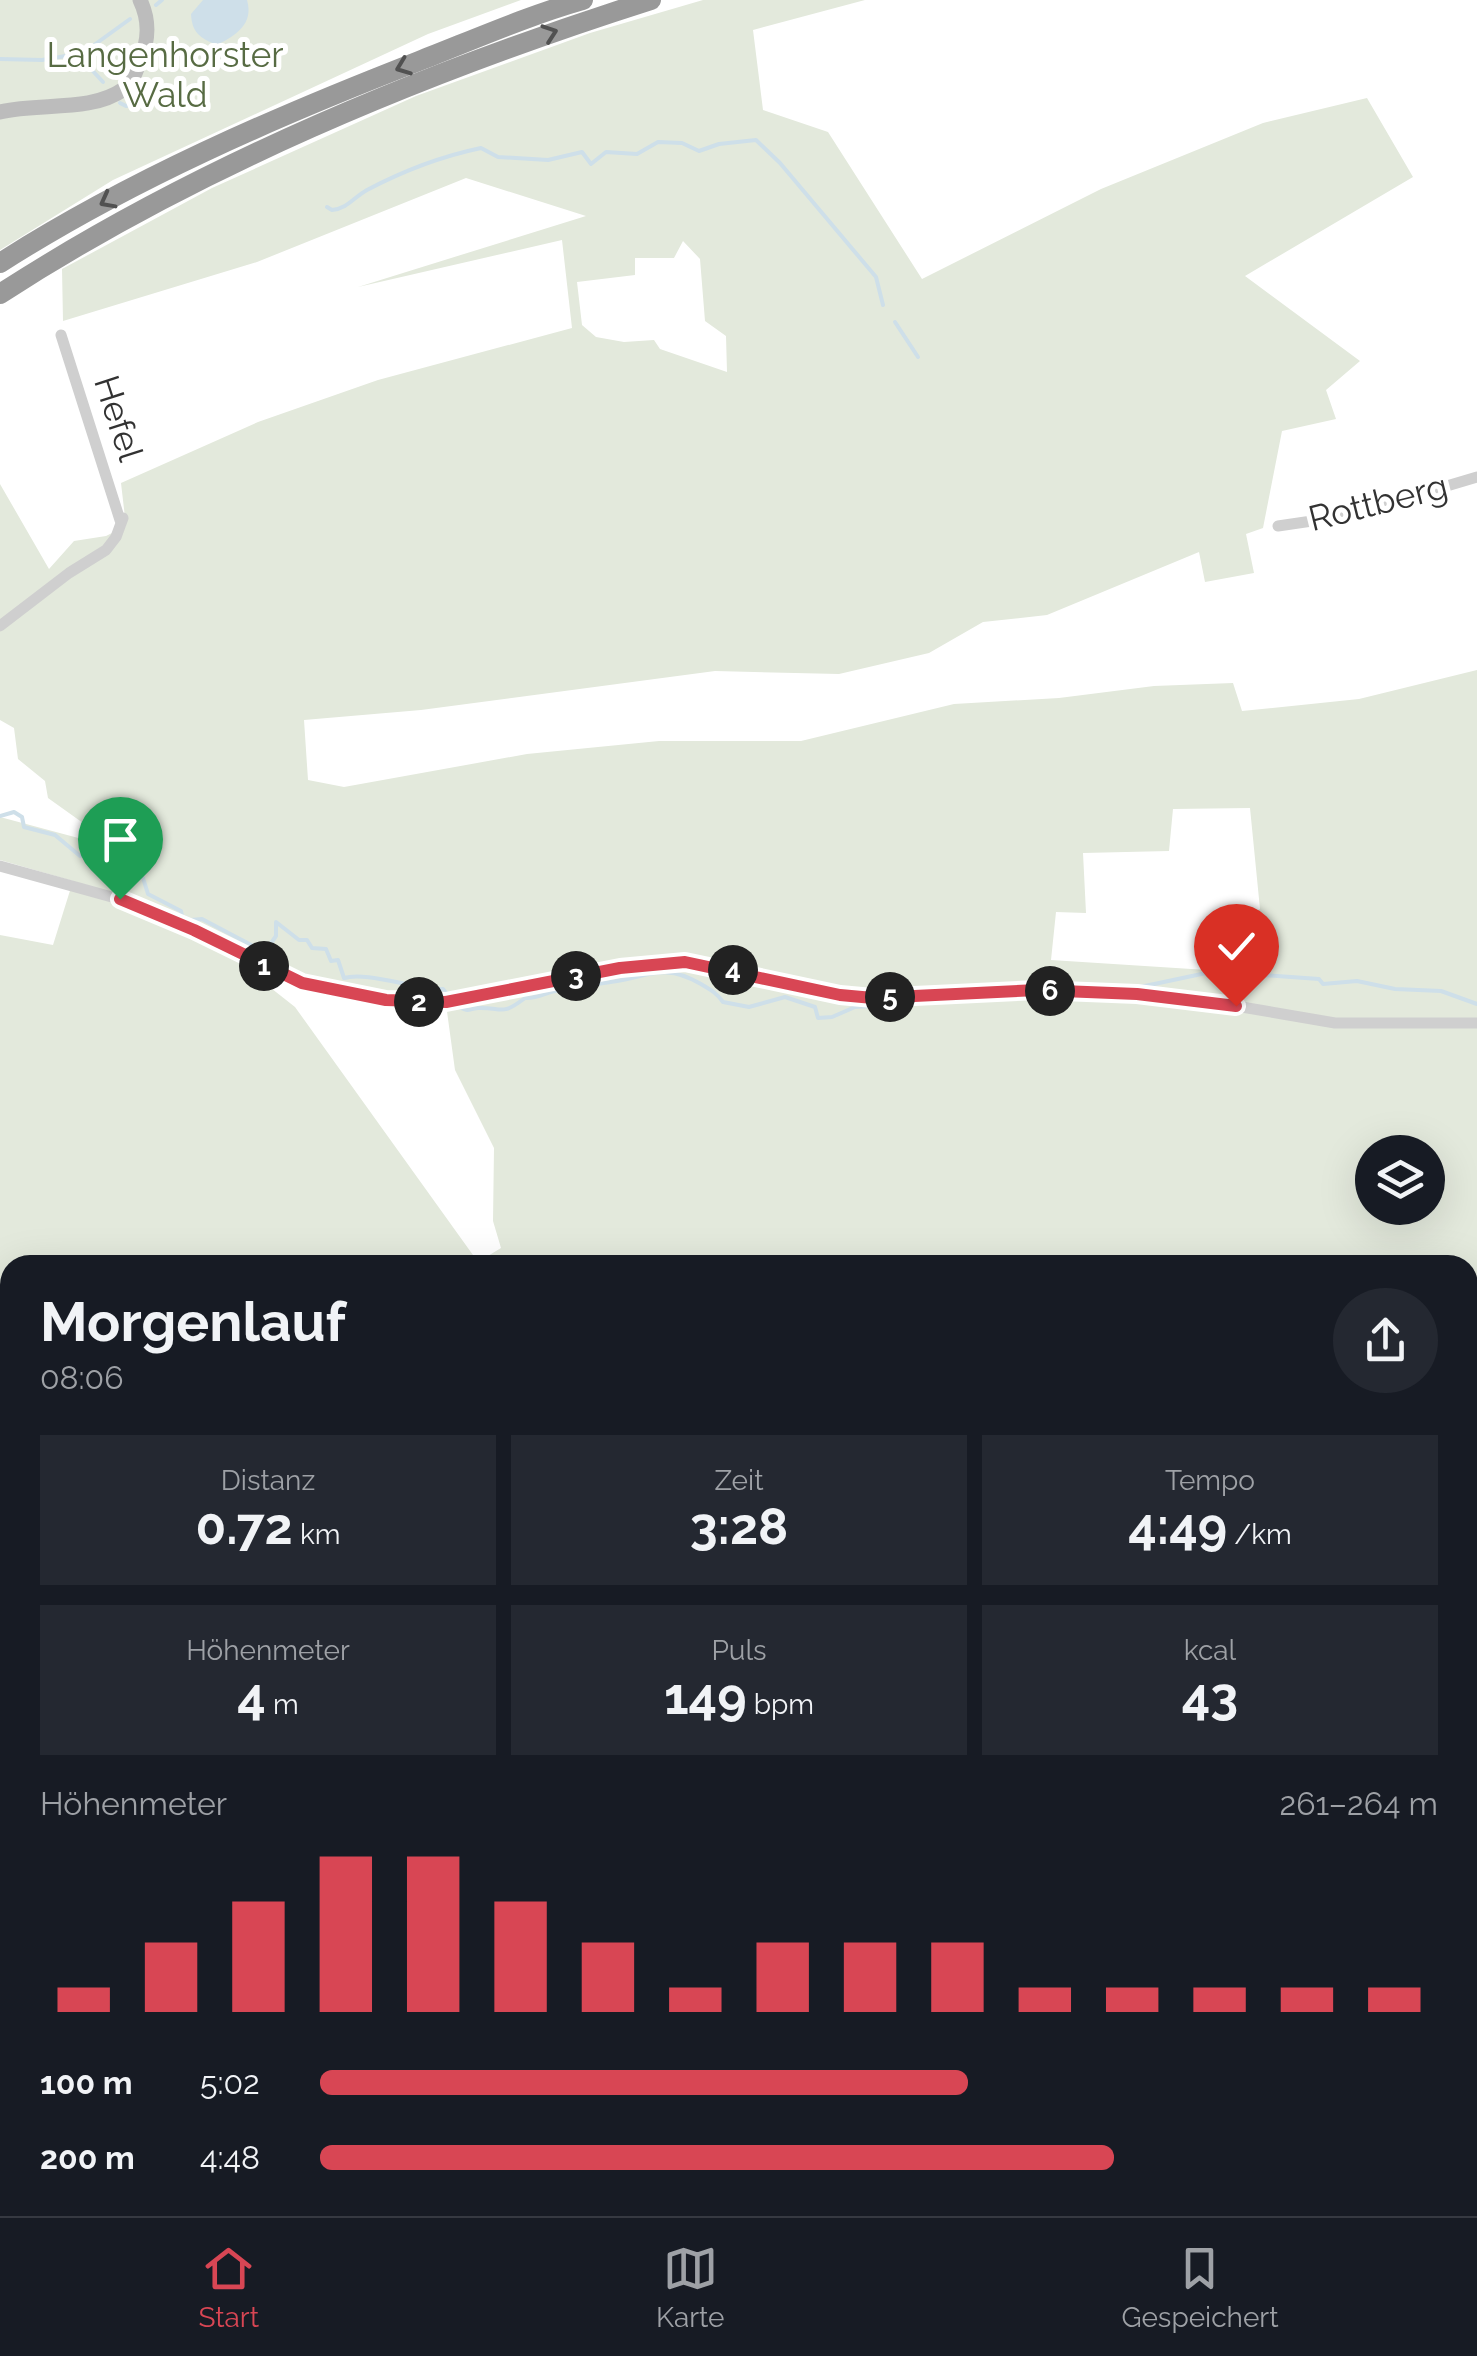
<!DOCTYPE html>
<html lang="de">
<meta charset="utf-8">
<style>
:root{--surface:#171b24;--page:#242831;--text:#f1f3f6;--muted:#9ea1a6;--line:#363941;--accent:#d84654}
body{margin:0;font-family:Raleway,sans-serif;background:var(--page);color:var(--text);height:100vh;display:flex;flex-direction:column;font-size:38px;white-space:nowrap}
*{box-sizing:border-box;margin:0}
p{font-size:32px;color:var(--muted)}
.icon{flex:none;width:55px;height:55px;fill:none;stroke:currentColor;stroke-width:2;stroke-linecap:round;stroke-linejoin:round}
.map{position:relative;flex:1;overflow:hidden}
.drawer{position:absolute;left:0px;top:1255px;width:1478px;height:962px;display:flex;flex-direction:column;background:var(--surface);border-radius:30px 30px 0 0;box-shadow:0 10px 40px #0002}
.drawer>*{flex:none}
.tools{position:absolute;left:1355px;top:1135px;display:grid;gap:20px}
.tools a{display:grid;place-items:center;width:90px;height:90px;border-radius:50%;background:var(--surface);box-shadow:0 10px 40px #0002;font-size:50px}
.pin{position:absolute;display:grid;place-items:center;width:85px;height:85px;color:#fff;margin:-102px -42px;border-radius:50% 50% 50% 0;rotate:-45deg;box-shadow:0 0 10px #0007}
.pin .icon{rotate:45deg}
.km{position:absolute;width:50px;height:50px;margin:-25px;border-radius:50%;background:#222;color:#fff;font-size:28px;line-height:50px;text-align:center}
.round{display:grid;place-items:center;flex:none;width:105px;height:105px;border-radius:52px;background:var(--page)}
.headline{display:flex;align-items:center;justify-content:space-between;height:170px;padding:0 40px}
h1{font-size:55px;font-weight:700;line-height:75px}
.stats{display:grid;grid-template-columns:repeat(3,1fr);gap:15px;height:170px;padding:10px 40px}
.stats div{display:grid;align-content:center;border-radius:0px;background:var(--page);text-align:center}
.stats b{font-size:50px;font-weight:700}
.stats small{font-size:28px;font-weight:400}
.stats p{font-size:28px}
.chart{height:280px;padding:20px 40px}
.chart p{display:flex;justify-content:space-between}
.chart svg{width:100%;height:180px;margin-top:10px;stroke:var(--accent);stroke-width:6}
ul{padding:0 40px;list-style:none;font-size:32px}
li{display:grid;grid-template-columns:160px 120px 1fr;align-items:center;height:75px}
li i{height:25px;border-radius:12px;background:var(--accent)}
.menu{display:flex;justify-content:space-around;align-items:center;height:140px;border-top:2px solid var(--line);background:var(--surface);font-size:28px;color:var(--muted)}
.menu a{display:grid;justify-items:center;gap:5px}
.menu .selected{color:var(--accent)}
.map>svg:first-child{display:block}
.green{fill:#e3e9dc;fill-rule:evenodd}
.water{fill:#cedfe9}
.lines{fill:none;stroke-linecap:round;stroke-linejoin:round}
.stream{stroke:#cedfe9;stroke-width:4}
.street{stroke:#cfcfcf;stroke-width:11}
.secondary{stroke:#bcbcbc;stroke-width:15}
.highway{stroke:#999;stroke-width:20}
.oneway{stroke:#515151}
.route-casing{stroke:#fff;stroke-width:20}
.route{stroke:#d84654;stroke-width:12}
.labels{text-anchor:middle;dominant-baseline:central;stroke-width:10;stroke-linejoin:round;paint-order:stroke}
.park-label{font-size:35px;fill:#576b43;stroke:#fff}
.street-label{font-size:35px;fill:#323232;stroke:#fff}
</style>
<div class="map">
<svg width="1477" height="2216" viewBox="0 0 1477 2216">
<rect width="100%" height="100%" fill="#fff"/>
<!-- green -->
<g class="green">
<polygon points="0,0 521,0 428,34 113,180 0,250"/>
<path d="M703 0H865L753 30 763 110 828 132 922 279 1101 189 1263 123 1367 98 1413 177 1245 276 1360 361 1326 390 1336 419 1282 431 1263 528 1246 534 1254 573 1205 582 1199 552 1047 615 983 622 929 653 839 674 715 671 421 710 304 720 308 780 344 787 527 754 659 741H801L954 704 1059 698 1154 686 1233 683 1242 711 1359 699 1477 670V1359L1468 1356V1265H10V2208H822L824 2216H0V935L53 945 73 881 0 860V817L97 843 90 828 48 798 45 781 18 759 14 728 0 720V484L49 569 74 541 106 536 126 526 121 483 258 422 378 380 572 328 562 240 358 287 586 216 466 178 257 262 63 321 62 269 212 188 416 96 590 33ZM683 241 700 259 705 321 726 336 727 372 660 349 654 340 624 342 596 337 582 325 577 282 635 275V258H674ZM1250 808 1260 909 1216 935 1207 970 1051 960 1056 912 1086 913 1083 853 1169 851 1173 809ZM281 969 422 999 445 997 455 1070 494 1148 493 1221 501 1248 478 1262 295 1007 262 981ZM1372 1152H1428V1208H1372Z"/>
</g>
<!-- water -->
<path class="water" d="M203 0H247C254 24 236 35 217 45 200 38 192 33 191 14Z"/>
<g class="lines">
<!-- stream -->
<g class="stream">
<polyline points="156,5 162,0"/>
<polyline points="79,56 103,82"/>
<polyline points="0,59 42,60 83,53 130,19"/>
<polyline points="120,103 126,106 187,91 202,83"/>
<path d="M327 207 332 210C348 208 353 198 367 190 401 172 443 156 481 148L498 157 548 160 582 152 591 164 606 152 637 154 658 142 682 143 699 151 719 144 756 140 780 163 876 277 883 305"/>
<polyline points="895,322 918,357"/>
<path d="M0 816 14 812 22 817 24 827 55 835 80 856 96 851 97 857 116 858 127 870 143 878 148 894 181 911 182 916 191 920 202 919 257 948 267 949 276 936V922L299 940H307L312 948 326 949 331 961 338 960 344 978C366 971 414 989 443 989 448 995 454 1004 461 1008 470 1012 468 1009 478 1008 503 1007 500 1017 525 998 537 999 545 993 555 991 576 987 597 984 617 981 652 975 666 964 699 983 709 989 716 992 723 1002L749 1007 785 997 815 1007 818 1018 832 1017 855 1007 937 1002 1021 997 1132 1001"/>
<polyline points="1221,972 1319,979 1323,984 1357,981 1395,989 1441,991 1477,1004"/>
<polyline points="1140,987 1211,972"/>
<polyline points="0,1714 10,1730"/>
<polyline points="269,2208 271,2216"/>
<polyline points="98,2216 100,2208"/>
</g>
<!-- street -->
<g class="street">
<polyline points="61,335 120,520"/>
<polyline points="1278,526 1346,516 1477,477"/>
<polyline points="0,626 69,573 106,550 116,537 123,518"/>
<polyline points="0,866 119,899 194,930 302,983 386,1000 446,1002 620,967 685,962 840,995 873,997 1037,990 1137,995 1236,1006 1335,1023 1477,1023"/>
<polyline points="1468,1372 1477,1376"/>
<polyline points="0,1584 10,1591"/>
<polyline points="1468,1776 1477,1764"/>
<polyline points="1468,2008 1477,2028"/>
<polyline points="142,2208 143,2216"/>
<polyline points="1051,2208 1058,2216"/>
</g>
<!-- secondary -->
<g class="secondary">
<path d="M0 112C40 102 90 113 124 89 133 83 136 70 140 61 149 40 150 21 140 0"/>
<polyline points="1444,2208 1477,2212"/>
<polyline points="1264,2216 1302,2208"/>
</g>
<!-- highway -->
<g class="highway">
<path d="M0 263C130 180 275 117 419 61 473 40 527 16 583 0"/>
<path d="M0 294C199 165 425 72 651 0"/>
</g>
</g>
<!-- one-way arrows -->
<defs><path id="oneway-chevron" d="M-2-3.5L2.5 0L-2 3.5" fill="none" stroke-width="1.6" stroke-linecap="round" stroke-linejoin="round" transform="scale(2.5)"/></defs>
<g class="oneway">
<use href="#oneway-chevron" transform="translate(550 33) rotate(-19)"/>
<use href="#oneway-chevron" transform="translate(403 67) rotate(159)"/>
<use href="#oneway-chevron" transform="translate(107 201) rotate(152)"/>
</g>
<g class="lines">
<defs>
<polyline id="route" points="120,899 194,930 302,983 386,1000 446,1002 620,968 685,962 840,995 873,998 1037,990 1137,994 1236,1006"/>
</defs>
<!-- route casing -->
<use href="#route" class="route-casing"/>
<!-- route -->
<use href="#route" class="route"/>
</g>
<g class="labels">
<!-- park labels -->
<g class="park-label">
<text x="165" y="54">Langenhorster<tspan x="165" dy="40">Wald</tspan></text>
</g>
<!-- street labels -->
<g class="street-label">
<text transform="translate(119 418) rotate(72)">Hefel</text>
<text transform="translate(1378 502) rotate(-14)">Rottberg</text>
</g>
</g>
</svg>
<div class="tools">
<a><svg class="icon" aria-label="layers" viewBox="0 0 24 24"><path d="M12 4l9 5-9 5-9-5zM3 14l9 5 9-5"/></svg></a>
</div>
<div class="pin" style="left:120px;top:899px;background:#1e9e55"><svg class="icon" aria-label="arrive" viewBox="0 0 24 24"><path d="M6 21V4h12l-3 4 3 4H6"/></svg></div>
<div class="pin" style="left:1236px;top:1006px;background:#d93025"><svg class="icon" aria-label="check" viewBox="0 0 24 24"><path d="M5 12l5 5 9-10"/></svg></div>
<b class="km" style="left:264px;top:966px">1</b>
<b class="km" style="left:419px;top:1002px">2</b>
<b class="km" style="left:576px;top:976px">3</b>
<b class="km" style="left:733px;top:970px">4</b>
<b class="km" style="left:890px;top:997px">5</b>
<b class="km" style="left:1050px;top:991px">6</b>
<section class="drawer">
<div class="headline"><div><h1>Morgenlauf</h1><p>08:06</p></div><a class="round"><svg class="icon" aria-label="share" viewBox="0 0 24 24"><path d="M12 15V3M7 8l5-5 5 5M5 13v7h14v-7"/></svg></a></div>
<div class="stats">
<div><p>Distanz</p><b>0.72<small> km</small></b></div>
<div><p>Zeit</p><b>3:28</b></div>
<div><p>Tempo</p><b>4:49<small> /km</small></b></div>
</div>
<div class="stats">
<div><p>Höhenmeter</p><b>4<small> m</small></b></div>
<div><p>Puls</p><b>149<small> bpm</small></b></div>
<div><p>kcal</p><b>43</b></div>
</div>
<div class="chart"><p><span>Höhenmeter</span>261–264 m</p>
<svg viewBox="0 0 160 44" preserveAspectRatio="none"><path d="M5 44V38M15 44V27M25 44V17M35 44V6M45 44V6M55 44V17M65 44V27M75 44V38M85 44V27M95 44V27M105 44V27M115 44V38M125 44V38M135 44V38M145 44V38M155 44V38"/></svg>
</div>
<ul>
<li><b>100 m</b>5:02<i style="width:58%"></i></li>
<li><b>200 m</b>4:48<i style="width:71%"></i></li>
</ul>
</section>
</div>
<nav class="menu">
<a class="selected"><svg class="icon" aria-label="home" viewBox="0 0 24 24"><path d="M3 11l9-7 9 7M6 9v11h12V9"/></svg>Start</a>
<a><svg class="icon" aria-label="map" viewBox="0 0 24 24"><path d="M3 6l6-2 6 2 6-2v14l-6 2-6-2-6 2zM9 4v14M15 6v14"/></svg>Karte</a>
<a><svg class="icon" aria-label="saved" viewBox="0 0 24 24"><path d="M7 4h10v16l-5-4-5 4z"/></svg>Gespeichert</a>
</nav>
